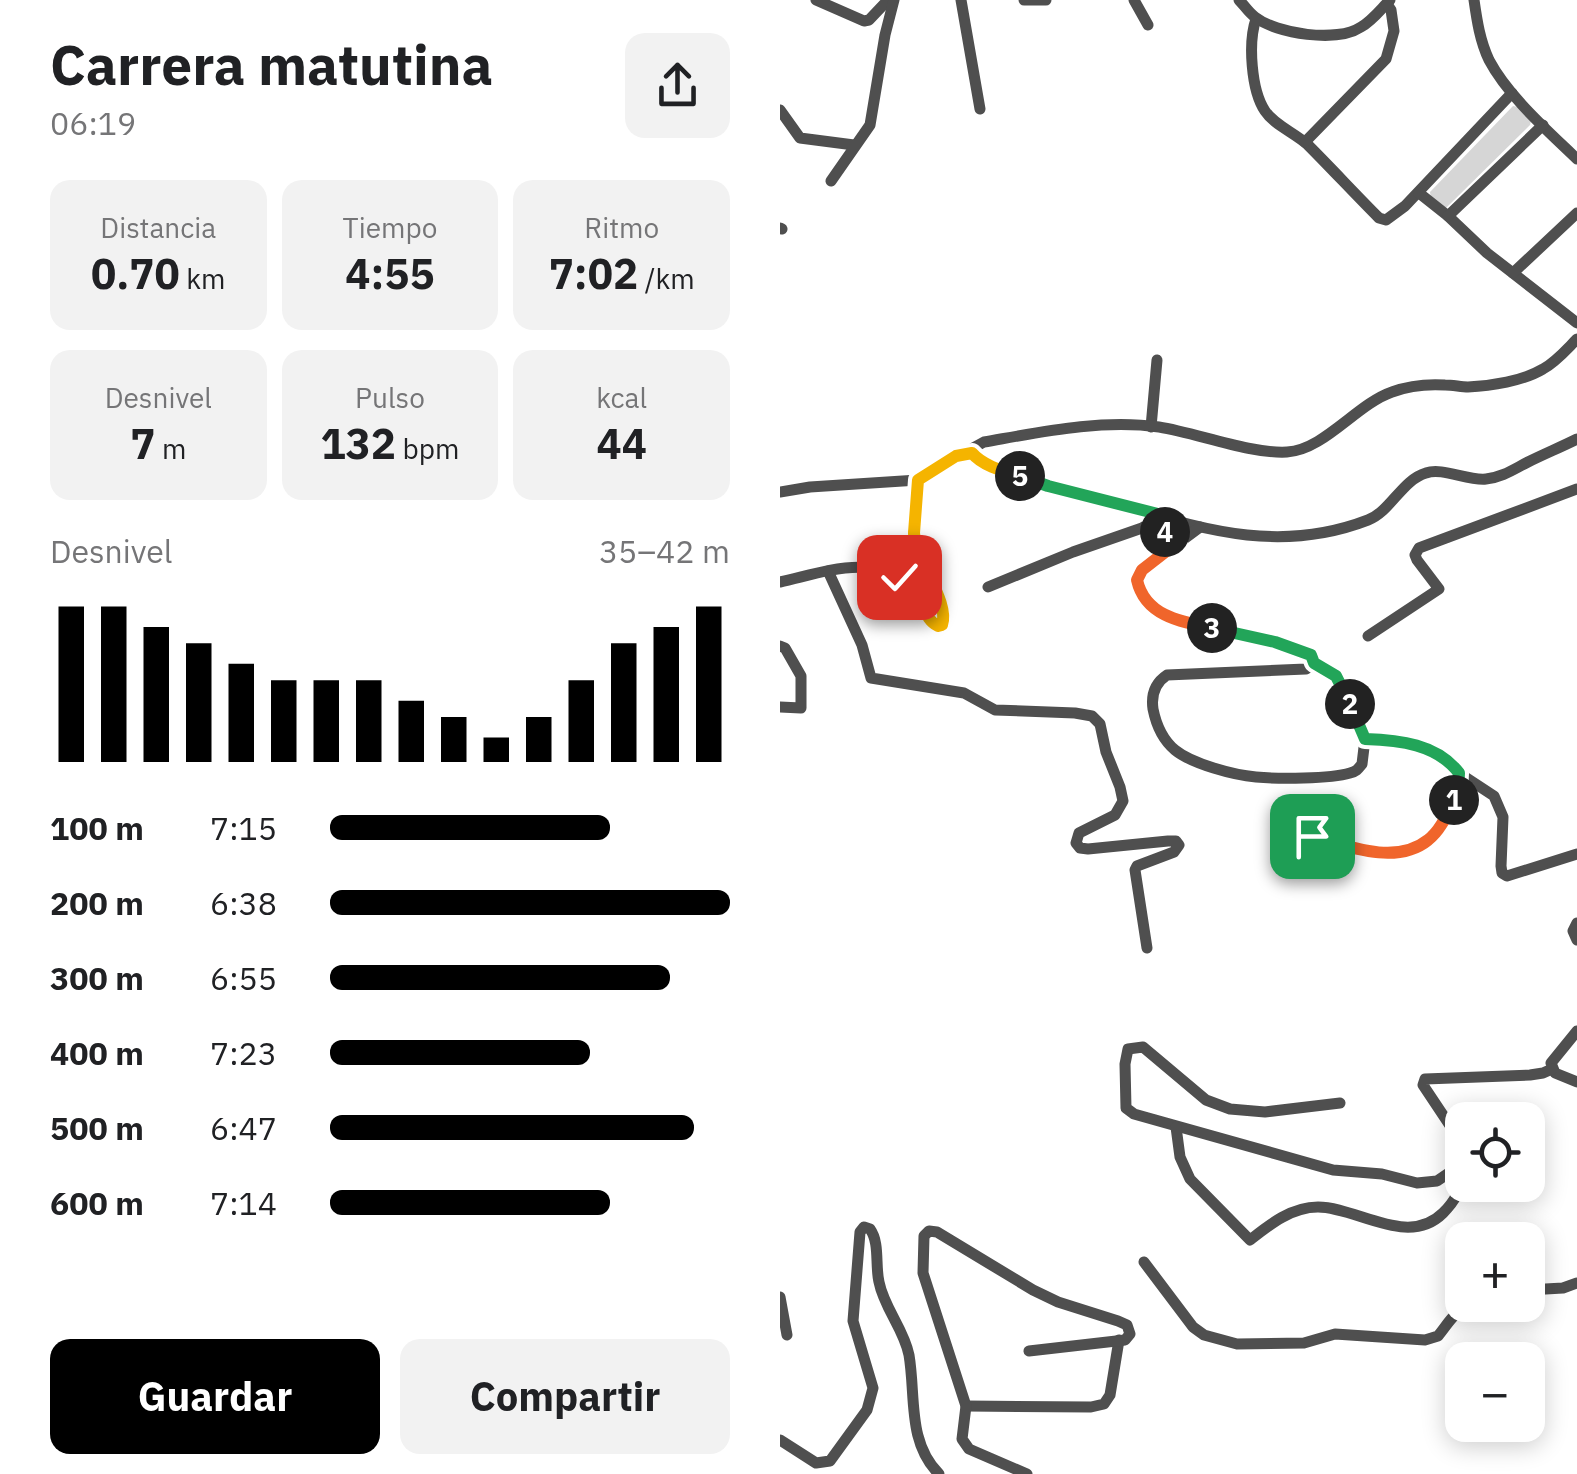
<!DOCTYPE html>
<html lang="es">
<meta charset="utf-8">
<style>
:root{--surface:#fff;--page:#f2f2f2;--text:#202124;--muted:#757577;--accent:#000}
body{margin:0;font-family:"IBM Plex Sans",sans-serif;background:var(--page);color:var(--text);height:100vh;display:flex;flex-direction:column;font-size:38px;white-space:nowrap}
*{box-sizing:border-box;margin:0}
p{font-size:32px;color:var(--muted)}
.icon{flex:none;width:55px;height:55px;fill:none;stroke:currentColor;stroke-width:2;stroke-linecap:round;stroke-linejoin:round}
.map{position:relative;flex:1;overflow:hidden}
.side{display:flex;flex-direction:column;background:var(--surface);width:780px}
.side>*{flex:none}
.controls{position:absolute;left:665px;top:1102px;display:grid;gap:20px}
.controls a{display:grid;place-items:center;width:100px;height:100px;border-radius:20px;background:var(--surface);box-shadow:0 5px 25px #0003;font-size:50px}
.pin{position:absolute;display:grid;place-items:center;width:85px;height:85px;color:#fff;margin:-42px;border-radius:20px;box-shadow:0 5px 15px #0006}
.km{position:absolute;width:50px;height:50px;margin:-25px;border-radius:50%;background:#222;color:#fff;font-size:28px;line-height:50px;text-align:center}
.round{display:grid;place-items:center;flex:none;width:105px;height:105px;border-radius:20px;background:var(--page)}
.headline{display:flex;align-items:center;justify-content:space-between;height:170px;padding:0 50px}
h1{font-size:55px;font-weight:800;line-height:75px}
.figures{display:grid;grid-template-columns:repeat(3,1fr);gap:15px;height:170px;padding:10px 50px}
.figures div{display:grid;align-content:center;border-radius:20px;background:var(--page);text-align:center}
.figures b{font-size:42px;font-weight:800}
.figures small{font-size:28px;font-weight:400}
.figures p{font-size:28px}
.chart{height:280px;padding:20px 50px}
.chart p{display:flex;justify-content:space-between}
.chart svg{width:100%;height:180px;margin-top:10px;stroke:var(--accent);stroke-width:6}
.primary-button{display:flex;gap:20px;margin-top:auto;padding:20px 50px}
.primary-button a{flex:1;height:115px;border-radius:20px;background:var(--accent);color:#fff;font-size:40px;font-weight:800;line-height:115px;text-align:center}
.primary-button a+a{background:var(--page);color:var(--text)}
ul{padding:0 50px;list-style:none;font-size:32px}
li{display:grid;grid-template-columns:160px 120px 1fr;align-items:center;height:75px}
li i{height:25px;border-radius:12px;background:var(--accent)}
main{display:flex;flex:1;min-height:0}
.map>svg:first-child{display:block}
.green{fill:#d6d6d6}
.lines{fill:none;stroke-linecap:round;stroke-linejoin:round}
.minor{stroke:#4f4f4f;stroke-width:11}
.split-1-casing{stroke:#fff;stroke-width:20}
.split-2-casing{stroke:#fff;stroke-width:20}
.split-3-casing{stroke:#fff;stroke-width:20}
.split-4-casing{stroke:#fff;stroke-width:20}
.split-5-casing{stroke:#fff;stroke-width:20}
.split-6-casing{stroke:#fff;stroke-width:20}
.split-7-casing{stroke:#fff;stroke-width:20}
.split-1{stroke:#f0652b;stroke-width:12}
.split-2{stroke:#22a559;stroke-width:12}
.split-3{stroke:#22a559;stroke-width:12}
.split-4{stroke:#f0652b;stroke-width:12}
.split-5{stroke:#22a559;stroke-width:12}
.split-6{stroke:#f5b400;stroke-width:12}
.split-7{stroke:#f5b400;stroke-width:12}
</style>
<main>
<section class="side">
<div class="headline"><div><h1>Carrera matutina</h1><p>06:19</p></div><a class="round"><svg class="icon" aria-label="share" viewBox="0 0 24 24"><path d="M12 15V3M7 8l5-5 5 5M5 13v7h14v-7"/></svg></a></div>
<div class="figures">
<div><p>Distancia</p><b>0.70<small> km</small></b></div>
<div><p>Tiempo</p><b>4:55</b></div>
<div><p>Ritmo</p><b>7:02<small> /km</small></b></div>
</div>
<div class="figures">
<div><p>Desnivel</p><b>7<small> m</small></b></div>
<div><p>Pulso</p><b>132<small> bpm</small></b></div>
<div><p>kcal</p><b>44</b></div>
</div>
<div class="chart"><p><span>Desnivel</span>35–42 m</p>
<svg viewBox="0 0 160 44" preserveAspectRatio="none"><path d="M5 44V6M15 44V6M25 44V11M35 44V15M45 44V20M55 44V24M65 44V24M75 44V24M85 44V29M95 44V33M105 44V38M115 44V33M125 44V24M135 44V15M145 44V11M155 44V6"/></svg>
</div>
<ul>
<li><b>100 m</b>7:15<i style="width:70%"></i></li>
<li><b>200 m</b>6:38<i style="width:100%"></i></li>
<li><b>300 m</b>6:55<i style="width:85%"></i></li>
<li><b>400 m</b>7:23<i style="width:65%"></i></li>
<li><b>500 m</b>6:47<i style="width:91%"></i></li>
<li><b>600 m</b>7:14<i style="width:70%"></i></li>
</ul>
<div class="primary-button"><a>Guardar</a><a>Compartir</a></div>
</section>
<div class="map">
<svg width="797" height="1474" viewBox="0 0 797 1474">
<rect width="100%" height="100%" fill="#fff"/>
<!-- green -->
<polygon class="green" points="733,106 738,107 751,121 750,125 666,208 651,199 650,192"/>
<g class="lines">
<!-- minor -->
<g class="minor">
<polyline points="36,0 84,21 89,20 108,0"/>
<polyline points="181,0 200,109"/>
<polyline points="244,0 266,0"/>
<polyline points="354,0 368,25"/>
<path d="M459 0C464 5 469 13 475 17 497 34 557 43 581 27 592 21 601 9 610 0"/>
<path d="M694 0C697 21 700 41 709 60 728 96 768 131 797 159"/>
<path d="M476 19C468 42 471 90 485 111 494 125 515 133 528 145 552 169 575 194 599 218L606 220 625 206 732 93"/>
<polyline points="0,110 20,138 74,145"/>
<polyline points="525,142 606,59 614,31 611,10 607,4"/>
<polyline points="51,181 90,125 105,35 114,0"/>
<polyline points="639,193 668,216 707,253 797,323"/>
<polyline points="668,216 763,125"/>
<polyline points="0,228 2,229"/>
<polyline points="733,273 797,213"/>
<polyline points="371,427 377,360"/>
<path d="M192 453C209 474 277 488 305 495 402 521 487 559 588 520 611 511 622 480 646 473 662 467 688 481 706 479 723 477 734 469 748 462 764 454 781 447 797 439"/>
<path d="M0 492 30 487 138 480 176 456 192 453 193 448 204 442C261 432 321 419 379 427 417 433 470 454 507 452 544 450 577 404 612 392 628 386 649 384 665 385 673 385 681 387 688 387 711 386 743 381 763 369 776 362 786 350 797 339"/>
<polyline points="372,522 398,542"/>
<path d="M420 527 362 570 357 580 363 597 384 616 407 623 495 642 531 655 534 663 526 669 387 675C375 683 371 695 373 709 376 724 383 740 395 750 412 764 454 775 476 777 498 779 550 779 570 773 577 771 578 769 582 764L585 739 564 690 556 676 534 663"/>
<polyline points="48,571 82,645 91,678 184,693 215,710 295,713 312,716 320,724 326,752 340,787 343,801 335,815 299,833 296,843 300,848 308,849 388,841 396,841 399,845 394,852 357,866 355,870 367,948"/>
<path d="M0 582C42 573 96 551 131 588 142 599 144 619 158 626L162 625C171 601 141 570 135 544 130 524 136 501 138 480"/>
<polyline points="208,587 293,552 362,528 372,522 379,514"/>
<polyline points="588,636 659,589 637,560 635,555 639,548 797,489"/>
<polyline points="0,646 5,648 21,676 21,708 0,707"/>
<polyline points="585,739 606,740 645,747 672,763 679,773 714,796 723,817 721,866 722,873 727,876 797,854"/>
<path d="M532 836C578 849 637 872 666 817 674 802 678 790 679 773"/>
<polyline points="797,923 793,931 797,940"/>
<polyline points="797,1031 771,1063 775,1073 797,1082"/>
<polyline points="560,1103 485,1112 450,1109 426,1100 363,1047 348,1049 345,1064 346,1108 354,1114 553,1170 602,1174 637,1183 657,1181 682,1164"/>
<path d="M396 1127 400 1157 410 1179 470 1240C489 1225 511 1207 538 1207 577 1207 628 1248 663 1213 675 1201 681 1190 682 1173"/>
<polyline points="682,1170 677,1136 643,1085 645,1079 750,1075 763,1073 772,1069"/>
<path d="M364 1262 413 1327 424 1335 457 1344 524 1343 555 1334 645 1340 658 1336C671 1320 672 1313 693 1305"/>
<polyline points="748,1290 783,1288 797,1283"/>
<polyline points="0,1297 7,1335"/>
<polyline points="186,1406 311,1407 324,1404 330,1395 339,1340"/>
<path d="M0 1440 36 1463 50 1461 87 1410 93 1388 73 1321 80 1232 84 1227 90 1229C100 1243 95 1265 99 1282 104 1308 124 1329 129 1355 136 1396 127 1442 159 1474"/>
<polyline points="247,1474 189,1449 182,1439 186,1406 143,1273 144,1236 149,1231 157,1232 253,1290 278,1302 338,1321 347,1325 350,1334 345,1340 249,1351"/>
</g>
</g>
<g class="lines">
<defs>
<path id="split-1" d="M532 836C567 846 616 866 648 840 661 830 667 814 674 800"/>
<path id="split-2" d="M570 704 585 739C619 740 657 744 679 773L678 794 674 800"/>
<polyline id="split-3" points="432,628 495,642 531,655 534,663 556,676 570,704"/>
<path id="split-4" d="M385 532 398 542 362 570 357 580C365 616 401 622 432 628"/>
<polyline id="split-5" points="240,476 268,486 378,514 372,522 385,532"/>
<path id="split-6" d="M134 533 138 480 176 456 192 453C203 466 223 471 240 476"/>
<path id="split-7" d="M119 577C126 584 132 589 138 597 145 608 146 620 158 626L162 625C170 602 137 563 134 533"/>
</defs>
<!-- split-1 casing -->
<use href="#split-1" class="split-1-casing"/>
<!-- split-2 casing -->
<use href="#split-2" class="split-2-casing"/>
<!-- split-3 casing -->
<use href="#split-3" class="split-3-casing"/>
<!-- split-4 casing -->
<use href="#split-4" class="split-4-casing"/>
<!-- split-5 casing -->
<use href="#split-5" class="split-5-casing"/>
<!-- split-6 casing -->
<use href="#split-6" class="split-6-casing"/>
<!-- split-7 casing -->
<use href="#split-7" class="split-7-casing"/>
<!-- split-1 -->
<use href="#split-1" class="split-1"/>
<!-- split-2 -->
<use href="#split-2" class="split-2"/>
<!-- split-3 -->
<use href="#split-3" class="split-3"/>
<!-- split-4 -->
<use href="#split-4" class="split-4"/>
<!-- split-5 -->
<use href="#split-5" class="split-5"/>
<!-- split-6 -->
<use href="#split-6" class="split-6"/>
<!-- split-7 -->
<use href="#split-7" class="split-7"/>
</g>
</svg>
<div class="controls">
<a><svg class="icon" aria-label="locate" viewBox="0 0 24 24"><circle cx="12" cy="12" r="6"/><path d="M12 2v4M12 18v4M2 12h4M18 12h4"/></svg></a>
<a>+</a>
<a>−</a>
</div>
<div class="pin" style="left:532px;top:836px;background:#1e9e55"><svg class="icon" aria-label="arrive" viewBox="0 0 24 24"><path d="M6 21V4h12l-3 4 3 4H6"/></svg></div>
<div class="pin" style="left:119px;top:577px;background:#d93025"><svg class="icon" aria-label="check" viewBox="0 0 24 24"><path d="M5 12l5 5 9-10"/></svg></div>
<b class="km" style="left:674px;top:800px">1</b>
<b class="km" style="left:570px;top:704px">2</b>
<b class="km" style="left:432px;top:628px">3</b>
<b class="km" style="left:385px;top:532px">4</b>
<b class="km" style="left:240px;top:476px">5</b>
</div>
</main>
